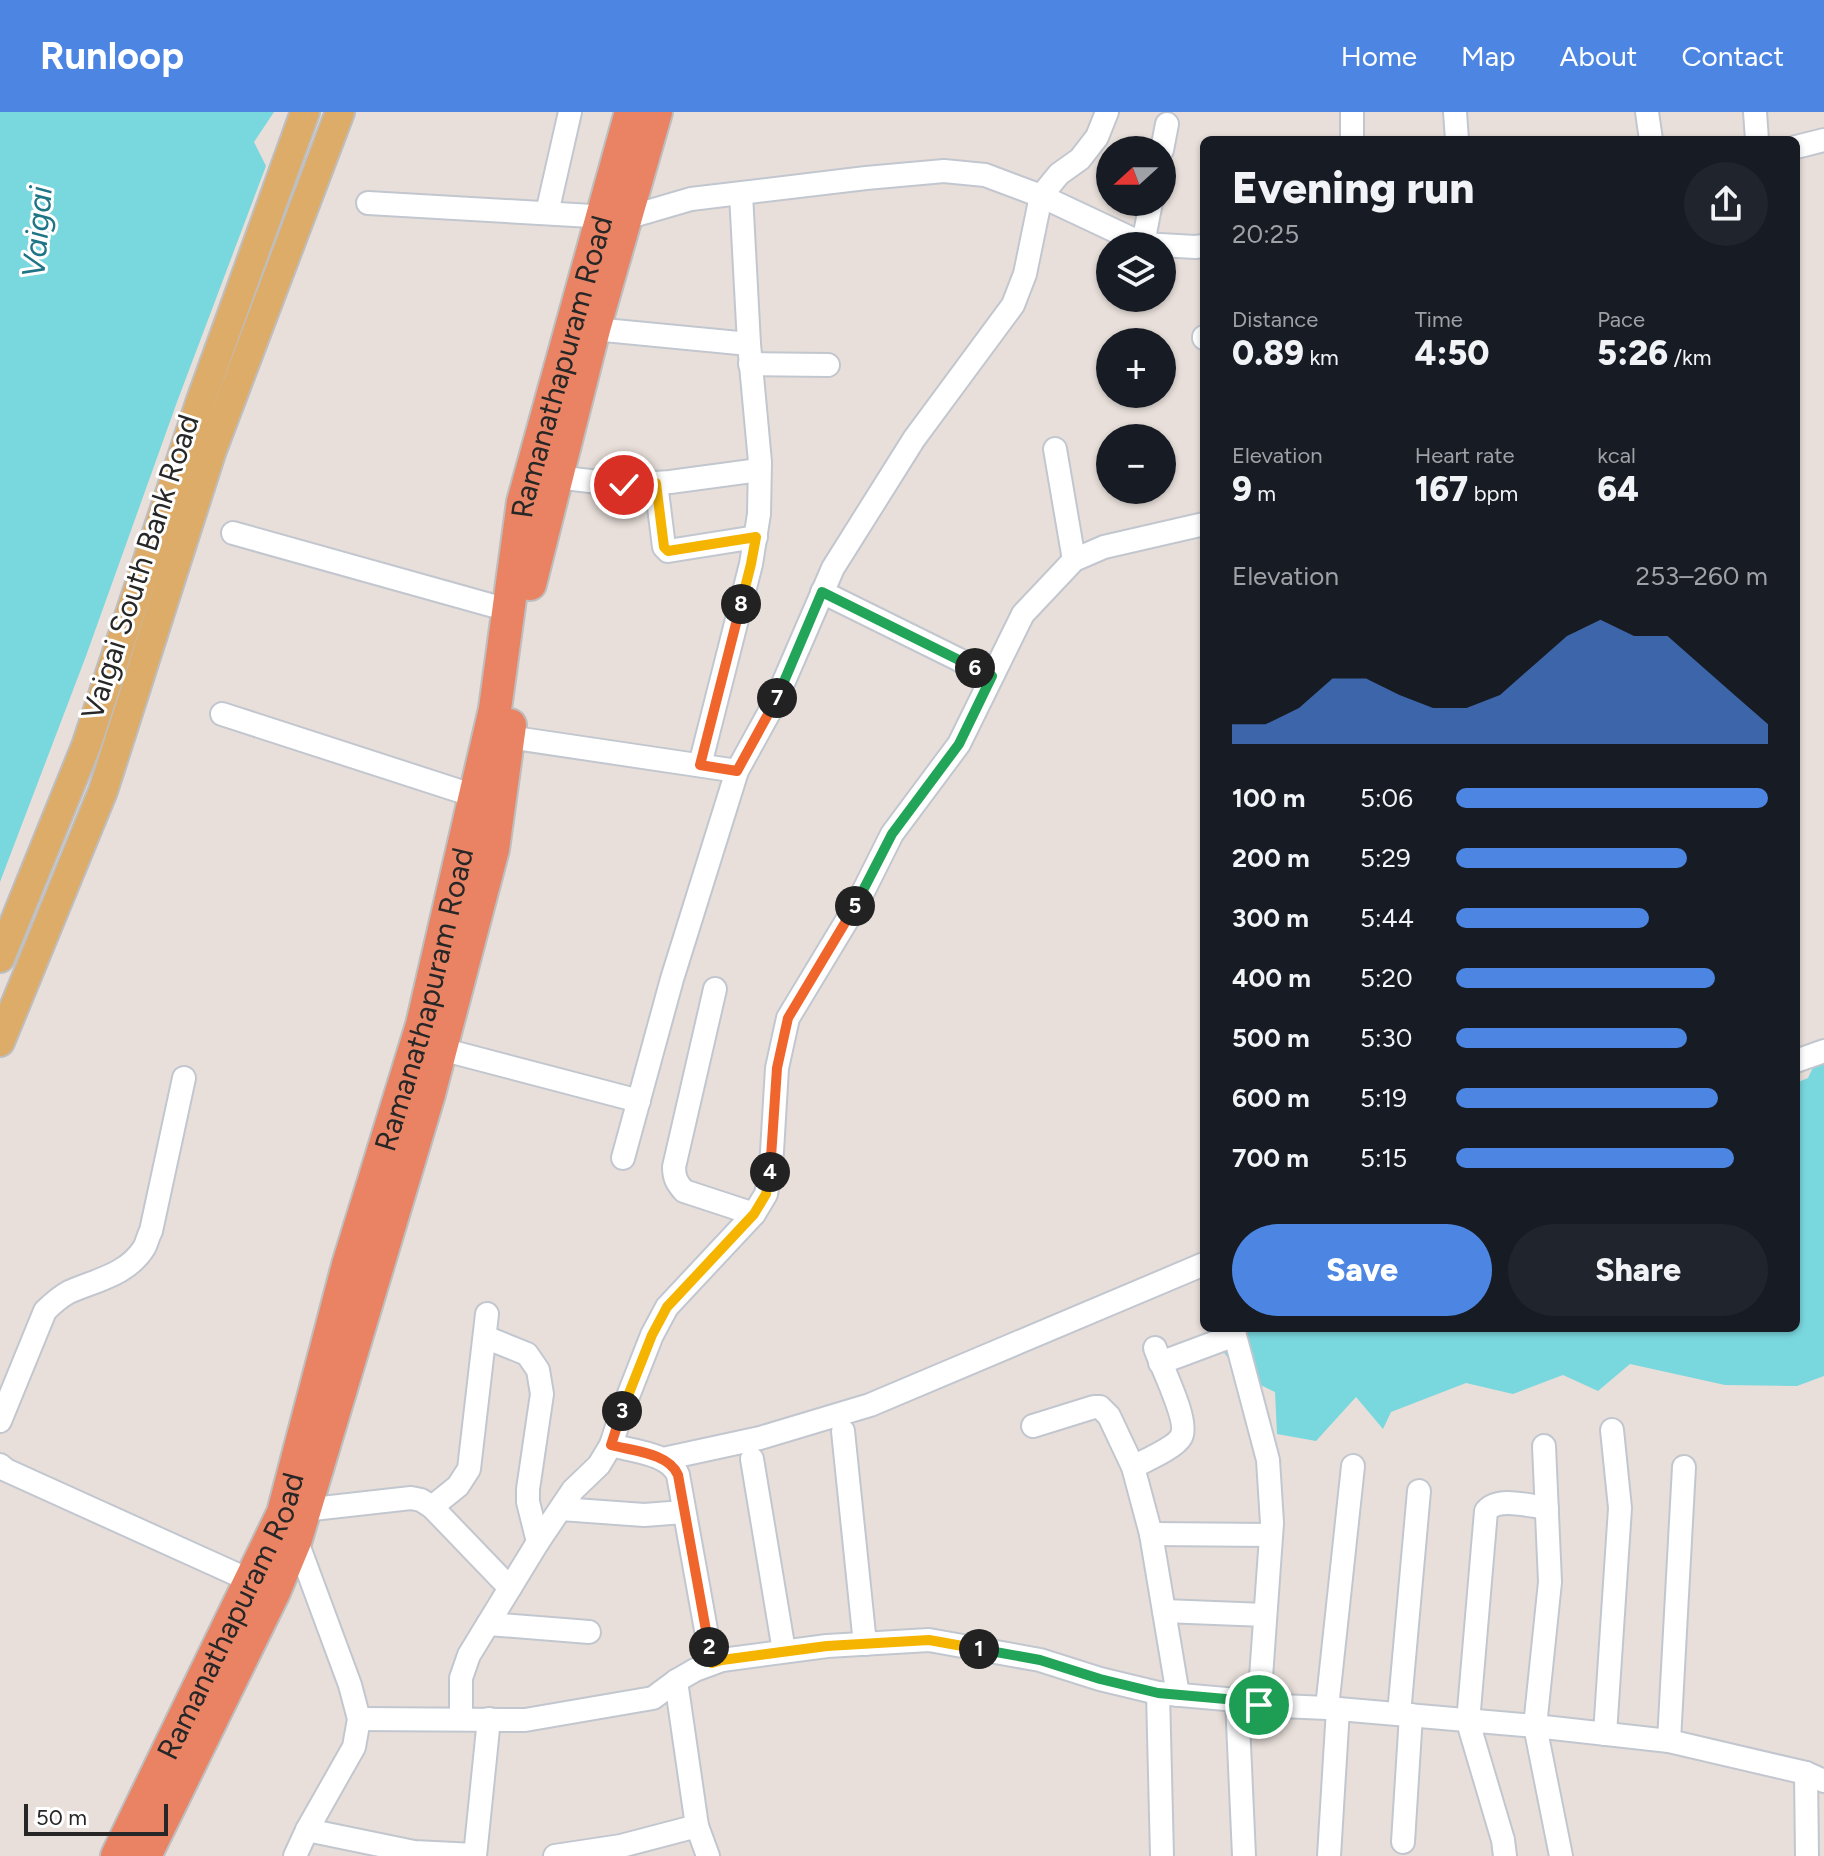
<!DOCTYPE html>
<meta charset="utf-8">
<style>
:root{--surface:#171b24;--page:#20242c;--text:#f1f3f6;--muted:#9ea1a6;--accent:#4c86e2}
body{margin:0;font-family:Figtree,sans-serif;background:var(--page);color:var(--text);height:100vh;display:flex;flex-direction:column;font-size:30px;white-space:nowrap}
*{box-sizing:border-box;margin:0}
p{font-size:26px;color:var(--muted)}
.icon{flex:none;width:44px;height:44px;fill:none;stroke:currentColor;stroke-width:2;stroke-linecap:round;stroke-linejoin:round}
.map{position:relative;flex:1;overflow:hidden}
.details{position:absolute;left:1200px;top:24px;width:600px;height:1196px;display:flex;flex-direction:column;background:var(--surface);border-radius:12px;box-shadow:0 2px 6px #0004}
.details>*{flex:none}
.needle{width:52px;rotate:249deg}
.controls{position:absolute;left:1096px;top:24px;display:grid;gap:16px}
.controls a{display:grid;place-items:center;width:80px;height:80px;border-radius:50%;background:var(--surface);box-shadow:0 2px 6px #0004;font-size:40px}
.scale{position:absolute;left:24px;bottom:20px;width:144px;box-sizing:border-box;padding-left:8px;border:4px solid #272727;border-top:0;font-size:22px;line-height:28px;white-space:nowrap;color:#272727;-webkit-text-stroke:6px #fff;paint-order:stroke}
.pin{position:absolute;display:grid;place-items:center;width:68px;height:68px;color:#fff;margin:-34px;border:4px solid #fff;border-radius:50%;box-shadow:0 2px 8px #0007}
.km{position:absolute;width:40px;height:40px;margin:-20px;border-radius:50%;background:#222;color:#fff;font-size:22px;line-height:40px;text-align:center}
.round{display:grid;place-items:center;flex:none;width:84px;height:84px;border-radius:42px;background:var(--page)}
.head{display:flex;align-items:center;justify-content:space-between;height:136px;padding:0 32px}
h1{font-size:44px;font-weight:800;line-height:60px}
.stats{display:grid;grid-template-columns:repeat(3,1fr);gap:12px;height:136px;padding:8px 32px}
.stats div{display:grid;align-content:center}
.stats b{font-size:34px;font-weight:800}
.stats small{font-size:22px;font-weight:400}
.stats p{font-size:22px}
.chart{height:224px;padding:16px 32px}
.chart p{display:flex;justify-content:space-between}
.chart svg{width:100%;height:144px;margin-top:8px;fill:var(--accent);opacity:.7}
.primary-button{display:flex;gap:16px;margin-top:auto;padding:16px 32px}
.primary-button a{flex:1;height:92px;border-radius:48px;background:var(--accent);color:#fff;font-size:32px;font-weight:800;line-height:92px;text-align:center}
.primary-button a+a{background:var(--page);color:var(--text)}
ul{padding:0 32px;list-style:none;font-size:26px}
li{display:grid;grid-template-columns:128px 96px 1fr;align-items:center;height:60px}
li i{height:20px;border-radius:10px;background:var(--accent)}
header{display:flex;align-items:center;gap:48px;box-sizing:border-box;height:112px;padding:0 40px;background:var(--accent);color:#fff}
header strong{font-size:38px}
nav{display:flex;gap:44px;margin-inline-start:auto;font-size:28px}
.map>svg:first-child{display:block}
.water{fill:#79d7de}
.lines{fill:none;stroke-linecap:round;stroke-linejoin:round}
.minor-casing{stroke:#c2c7cf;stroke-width:26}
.major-casing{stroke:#bebebe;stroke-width:32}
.highway-casing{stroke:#bebebe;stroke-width:36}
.minor{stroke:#fff;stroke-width:22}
.major{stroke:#deac69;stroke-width:28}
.highway{stroke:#e98363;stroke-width:32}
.split-1-casing{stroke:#fff;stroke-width:16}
.split-2-casing{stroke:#fff;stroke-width:16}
.split-3-casing{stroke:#fff;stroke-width:16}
.split-4-casing{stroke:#fff;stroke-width:16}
.split-5-casing{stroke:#fff;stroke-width:16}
.split-6-casing{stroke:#fff;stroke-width:16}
.split-7-casing{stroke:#fff;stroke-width:16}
.split-8-casing{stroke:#fff;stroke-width:16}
.split-9-casing{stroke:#fff;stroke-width:16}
.split-1{stroke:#22a559;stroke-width:10}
.split-2{stroke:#f5b400;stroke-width:10}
.split-3{stroke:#f0652b;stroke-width:10}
.split-4{stroke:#f5b400;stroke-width:10}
.split-5{stroke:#f0652b;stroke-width:10}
.split-6{stroke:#22a559;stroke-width:10}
.split-7{stroke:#22a559;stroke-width:10}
.split-8{stroke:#f0652b;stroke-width:10}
.split-9{stroke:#f5b400;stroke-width:10}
.labels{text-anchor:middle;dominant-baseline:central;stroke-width:6;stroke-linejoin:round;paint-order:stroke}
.street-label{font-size:30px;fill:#272727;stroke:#fff}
.water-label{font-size:32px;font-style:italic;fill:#1d7585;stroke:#fff}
</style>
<header>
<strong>Runloop</strong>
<nav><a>Home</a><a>Map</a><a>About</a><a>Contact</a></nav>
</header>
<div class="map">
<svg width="1824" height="1744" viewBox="0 0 1824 1744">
<rect width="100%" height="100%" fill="#e8dfda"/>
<!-- water -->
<g class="water">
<polygon points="0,0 274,0 254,30 266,54 177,290 86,544 0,770"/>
<polygon points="1824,946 1824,1264 1797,1274 1725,1273 1630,1252 1598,1279 1563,1263 1513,1282 1466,1271 1391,1300 1383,1317 1356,1285 1316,1329 1277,1322 1275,1280 1241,1264 1208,1218 1209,1216 1796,1216 1796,971 1808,966 1816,949"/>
</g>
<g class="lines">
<defs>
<g id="minor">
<polyline points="1352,0 1352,28"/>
<polyline points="1455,0 1457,28"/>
<polyline points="1647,0 1651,28"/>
<polyline points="1755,0 1757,28"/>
<polyline points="1796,35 1824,28"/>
<polyline points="1162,38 1167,12"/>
<polyline points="368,91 626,106 691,87 866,66 944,59 985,63 1041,84 1143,132 1195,135 1204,134"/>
<polyline points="547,101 570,0"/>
<polyline points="1143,132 1151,90"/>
<polyline points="594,217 749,232"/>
<polyline points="1204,226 1204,225"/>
<polyline points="750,252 828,253"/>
<polyline points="1055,337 1074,448"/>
<polyline points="556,365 624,373 670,370 759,358"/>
<polyline points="656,371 664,435 668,439 756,425"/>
<polyline points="233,421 508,498"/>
<polyline points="822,480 992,564"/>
<polyline points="222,602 475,684"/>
<polyline points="508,625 737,659 775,590 833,456 914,327 1013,193 1025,162 1041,84 1059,62 1080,47 1097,25 1107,0"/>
<polyline points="700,653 751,452 759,402 760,350 749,232 741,82"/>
<path d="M715 877 674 1055C674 1066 677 1071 684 1079L754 1102"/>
<polyline points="441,937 639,989"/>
<polyline points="1796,949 1824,939"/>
<polyline points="623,1046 672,867 737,659"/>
<polyline points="1233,1216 1268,1348 1272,1411 1259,1593"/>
<polyline points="485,1225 527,1242 538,1258 542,1282 528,1377 528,1390 538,1430"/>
<polyline points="1160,1251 1235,1223"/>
<path d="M0 1309 45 1199C52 1192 60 1185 69 1180 96 1168 127 1163 144 1136 147 1131 148 1124 151 1119L184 966"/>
<polyline points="1033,1314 1094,1295 1100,1295 1109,1304 1133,1355 1151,1422 1178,1583"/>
<polyline points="843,1319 865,1532"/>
<path d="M611 1333C632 1339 669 1341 678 1363L712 1551"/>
<polyline points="1544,1334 1550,1470 1535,1614 1561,1744"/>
<polyline points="663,1347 760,1326 870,1293 1204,1152"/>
<polyline points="752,1347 784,1539"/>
<polyline points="0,1353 6,1358 260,1473"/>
<path d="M1133 1355C1144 1349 1175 1336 1181 1325 1190 1310 1161 1254 1155 1236"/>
<polyline points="432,1395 458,1374 469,1357 487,1202"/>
<polyline points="561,1397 644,1403 684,1400"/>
<polyline points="304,1398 411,1386 421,1388 432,1395 510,1476"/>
<polyline points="1151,1422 1271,1423"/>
<polyline points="1164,1499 1265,1503"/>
<polyline points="488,1512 589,1520"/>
<polyline points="676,1569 697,1714 708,1744"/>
<polyline points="1158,1581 1162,1744"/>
<polyline points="1237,1588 1244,1744"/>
<polyline points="1327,1596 1353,1354"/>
<polyline points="1399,1602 1419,1379"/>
<polyline points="359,1607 525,1608 653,1586 676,1569 695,1558 722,1548 827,1534 929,1528 1040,1548 1100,1567 1158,1581 1237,1588 1259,1593 1327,1596 1535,1614 1669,1629 1806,1661 1824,1669"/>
<polyline points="461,1607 461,1566 469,1543 538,1430 573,1378 599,1353 611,1333 621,1302 652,1223 667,1195 754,1102 766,1082 771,1056 777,956 788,906 858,790 892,722 959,632 1023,502 1074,448 1104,435 1204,412"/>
<polyline points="1605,1622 1620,1396 1612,1318"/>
<polyline points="1669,1629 1684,1355"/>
<polyline points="1806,1661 1807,1744"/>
<polyline points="307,1718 414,1740 475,1743"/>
<polyline points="1403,1730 1411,1603"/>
<polyline points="295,1744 307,1718 354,1635 359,1607 350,1573 296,1427"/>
<polyline points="475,1744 489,1607"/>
<polyline points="555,1744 621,1734 697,1714"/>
<polyline points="1329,1744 1338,1597"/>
<path d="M1505 1744 1503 1728 1468 1610 1486 1399C1498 1384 1529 1394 1547 1396"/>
</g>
<g id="major">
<polyline points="0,846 86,634 200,291 305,0"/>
<polyline points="0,930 103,679 212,338 340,0"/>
</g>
<g id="highway">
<polyline points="530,472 594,217 656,0"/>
<path id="s1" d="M117 1744 283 1401 348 1153 422 913 495 597 523 390 631 0"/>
<polyline points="145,1744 274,1480 296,1427 429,982 493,737 510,613"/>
</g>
</defs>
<!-- minor casing -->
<use href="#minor" class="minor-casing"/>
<!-- major casing -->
<use href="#major" class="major-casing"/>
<!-- highway casing -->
<use href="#highway" class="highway-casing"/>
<!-- minor -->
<use href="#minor" class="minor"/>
<!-- major -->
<use href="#major" class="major"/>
<!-- highway -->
<use href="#highway" class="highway"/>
</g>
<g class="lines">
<defs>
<polyline id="split-1" points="979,1537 1040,1548 1100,1567 1158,1581 1237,1588 1259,1593"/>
<polyline id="split-2" points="709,1535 712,1551 722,1548 827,1534 929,1528 979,1537"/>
<path id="split-3" d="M622 1299 611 1333C633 1339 669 1341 678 1363L709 1535"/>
<polyline id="split-4" points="622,1299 652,1223 667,1195 754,1102 766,1082 770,1060"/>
<polyline id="split-5" points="770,1060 777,956 788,906 855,794"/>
<polyline id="split-6" points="855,794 892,722 959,632 992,564 975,556"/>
<polyline id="split-7" points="777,586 822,480 975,556"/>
<polyline id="split-8" points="741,492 700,653 737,659 777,586"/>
<polyline id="split-9" points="624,373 656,371 664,435 668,439 756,425 751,452 741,492"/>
</defs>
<!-- split-1 casing -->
<use href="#split-1" class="split-1-casing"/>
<!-- split-2 casing -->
<use href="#split-2" class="split-2-casing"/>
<!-- split-3 casing -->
<use href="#split-3" class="split-3-casing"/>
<!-- split-4 casing -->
<use href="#split-4" class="split-4-casing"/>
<!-- split-5 casing -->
<use href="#split-5" class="split-5-casing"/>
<!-- split-6 casing -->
<use href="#split-6" class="split-6-casing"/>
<!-- split-7 casing -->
<use href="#split-7" class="split-7-casing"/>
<!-- split-8 casing -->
<use href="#split-8" class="split-8-casing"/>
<!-- split-9 casing -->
<use href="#split-9" class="split-9-casing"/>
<!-- split-1 -->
<use href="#split-1" class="split-1"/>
<!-- split-2 -->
<use href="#split-2" class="split-2"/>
<!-- split-3 -->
<use href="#split-3" class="split-3"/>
<!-- split-4 -->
<use href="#split-4" class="split-4"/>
<!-- split-5 -->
<use href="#split-5" class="split-5"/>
<!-- split-6 -->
<use href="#split-6" class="split-6"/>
<!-- split-7 -->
<use href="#split-7" class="split-7"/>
<!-- split-8 -->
<use href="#split-8" class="split-8"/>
<!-- split-9 -->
<use href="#split-9" class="split-9"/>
</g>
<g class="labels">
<!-- street labels -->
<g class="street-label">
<text stroke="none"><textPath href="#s1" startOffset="1562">Ramanathapuram Road</textPath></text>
<text transform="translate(140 455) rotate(-72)">Vaigai South Bank Road</text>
<text stroke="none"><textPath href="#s1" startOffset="914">Ramanathapuram Road</textPath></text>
<text stroke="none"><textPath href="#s1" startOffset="266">Ramanathapuram Road</textPath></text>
</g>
<!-- water labels -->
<g class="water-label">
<text transform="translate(37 120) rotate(-85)">Vaigai</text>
</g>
</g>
</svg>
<div class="controls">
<a><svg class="needle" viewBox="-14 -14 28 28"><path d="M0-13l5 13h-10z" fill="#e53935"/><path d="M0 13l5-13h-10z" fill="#9ea1a6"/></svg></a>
<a><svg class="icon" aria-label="layers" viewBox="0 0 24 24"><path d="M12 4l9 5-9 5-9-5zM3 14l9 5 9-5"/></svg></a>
<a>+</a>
<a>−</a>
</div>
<div class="scale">50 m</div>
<div class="pin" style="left:1259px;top:1593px;background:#1e9e55"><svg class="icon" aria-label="arrive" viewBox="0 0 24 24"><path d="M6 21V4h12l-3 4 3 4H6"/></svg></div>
<div class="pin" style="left:624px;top:373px;background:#d93025"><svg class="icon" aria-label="check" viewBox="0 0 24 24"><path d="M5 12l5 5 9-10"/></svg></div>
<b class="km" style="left:979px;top:1537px">1</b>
<b class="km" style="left:709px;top:1535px">2</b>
<b class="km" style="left:622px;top:1299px">3</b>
<b class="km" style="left:770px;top:1060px">4</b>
<b class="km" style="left:855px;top:794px">5</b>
<b class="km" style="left:975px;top:556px">6</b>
<b class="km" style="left:777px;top:586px">7</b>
<b class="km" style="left:741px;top:492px">8</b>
<section class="details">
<div class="head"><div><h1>Evening run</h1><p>20:25</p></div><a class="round"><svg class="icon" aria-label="share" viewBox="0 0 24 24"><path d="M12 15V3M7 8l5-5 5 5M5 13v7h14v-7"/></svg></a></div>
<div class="stats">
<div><p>Distance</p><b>0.89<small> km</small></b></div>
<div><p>Time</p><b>4:50</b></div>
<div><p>Pace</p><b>5:26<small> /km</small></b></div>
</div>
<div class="stats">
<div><p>Elevation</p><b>9<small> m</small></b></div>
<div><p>Heart rate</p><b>167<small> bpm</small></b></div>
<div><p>kcal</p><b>64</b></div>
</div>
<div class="chart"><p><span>Elevation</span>253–260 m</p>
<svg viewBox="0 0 160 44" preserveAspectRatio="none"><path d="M0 44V38L10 38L20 33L30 24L40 24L50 29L60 33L70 33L80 29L90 20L100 11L110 6L120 11L130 11L140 20L150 29L160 38V44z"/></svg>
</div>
<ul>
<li><b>100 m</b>5:06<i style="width:100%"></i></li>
<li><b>200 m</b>5:29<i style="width:74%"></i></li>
<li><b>300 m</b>5:44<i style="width:62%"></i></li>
<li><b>400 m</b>5:20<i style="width:83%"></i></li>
<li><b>500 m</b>5:30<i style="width:74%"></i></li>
<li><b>600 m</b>5:19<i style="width:84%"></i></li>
<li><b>700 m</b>5:15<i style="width:89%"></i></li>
</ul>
<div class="primary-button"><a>Save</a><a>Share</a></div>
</section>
</div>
